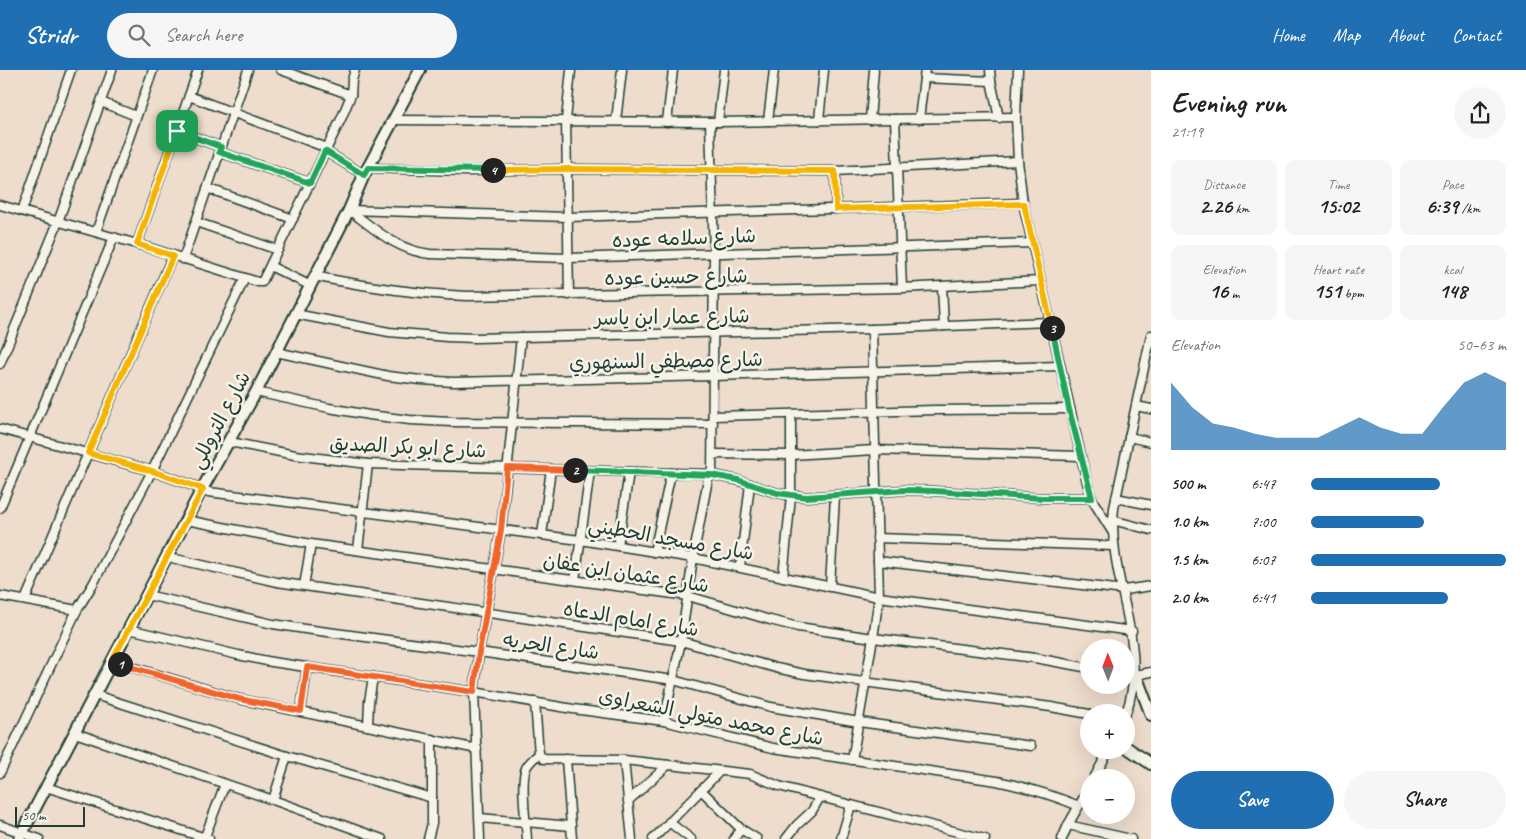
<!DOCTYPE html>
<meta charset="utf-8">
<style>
:root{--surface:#fff;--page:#f6f6f6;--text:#202124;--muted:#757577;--accent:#1f6fb2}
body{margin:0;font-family:Caveat,"Playpen Sans Arabic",sans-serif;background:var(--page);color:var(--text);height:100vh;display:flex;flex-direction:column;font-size:19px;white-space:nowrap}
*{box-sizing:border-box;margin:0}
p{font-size:16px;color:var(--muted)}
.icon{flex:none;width:28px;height:28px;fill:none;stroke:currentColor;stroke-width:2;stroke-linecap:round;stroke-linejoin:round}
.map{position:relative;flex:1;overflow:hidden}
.drawer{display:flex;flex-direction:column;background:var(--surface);width:375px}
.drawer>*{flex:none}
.needle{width:32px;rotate:359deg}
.tools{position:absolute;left:1080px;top:569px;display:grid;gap:10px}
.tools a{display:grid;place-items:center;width:55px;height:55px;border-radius:50%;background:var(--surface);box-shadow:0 5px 20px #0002;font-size:25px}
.scale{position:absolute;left:15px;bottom:12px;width:70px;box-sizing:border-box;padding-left:5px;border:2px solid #1f3d34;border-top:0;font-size:14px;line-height:18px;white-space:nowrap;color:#1f3d34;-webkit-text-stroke:4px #f7f3e8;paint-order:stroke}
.pin{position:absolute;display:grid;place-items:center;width:42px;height:42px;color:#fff;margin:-21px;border-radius:10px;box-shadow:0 2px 8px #0006}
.km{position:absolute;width:25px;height:25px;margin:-12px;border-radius:50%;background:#222;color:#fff;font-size:14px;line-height:25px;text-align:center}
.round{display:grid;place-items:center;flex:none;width:52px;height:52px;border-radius:26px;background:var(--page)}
.overview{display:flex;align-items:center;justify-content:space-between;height:85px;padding:0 20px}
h1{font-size:28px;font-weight:800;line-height:38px}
.metrics{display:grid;grid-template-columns:repeat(3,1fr);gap:8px;height:85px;padding:5px 20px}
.metrics div{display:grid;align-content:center;border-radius:10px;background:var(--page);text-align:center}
.metrics b{font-size:21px;font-weight:800}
.metrics small{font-size:14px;font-weight:400}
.metrics p{font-size:14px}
.chart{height:140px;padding:10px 20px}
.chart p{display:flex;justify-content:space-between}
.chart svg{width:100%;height:90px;margin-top:5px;fill:var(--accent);opacity:.7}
.primary-button{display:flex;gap:10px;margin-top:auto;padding:10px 20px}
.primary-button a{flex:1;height:58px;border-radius:30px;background:var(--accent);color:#fff;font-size:20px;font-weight:800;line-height:58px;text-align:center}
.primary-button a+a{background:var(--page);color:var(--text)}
ul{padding:0 20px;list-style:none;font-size:16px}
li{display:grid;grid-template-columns:80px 60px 1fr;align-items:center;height:38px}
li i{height:12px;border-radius:6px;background:var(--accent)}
header{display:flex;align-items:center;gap:30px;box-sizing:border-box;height:70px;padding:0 25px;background:var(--accent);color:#fff}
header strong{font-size:24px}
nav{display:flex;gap:28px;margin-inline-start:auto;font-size:18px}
.search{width:350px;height:45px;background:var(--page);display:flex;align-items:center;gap:12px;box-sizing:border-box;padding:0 18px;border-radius:28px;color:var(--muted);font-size:19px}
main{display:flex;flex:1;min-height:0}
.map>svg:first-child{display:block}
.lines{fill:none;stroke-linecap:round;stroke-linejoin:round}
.street-casing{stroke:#1f3d34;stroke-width:11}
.secondary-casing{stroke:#1f3d34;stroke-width:14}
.street{stroke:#f7f3e8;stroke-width:8}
.secondary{stroke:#f7f3e8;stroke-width:10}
.split-1-casing{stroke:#fff;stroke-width:10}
.split-2-casing{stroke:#fff;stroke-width:10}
.split-3-casing{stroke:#fff;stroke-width:10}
.split-4-casing{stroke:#fff;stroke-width:10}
.split-5-casing{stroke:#fff;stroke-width:10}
.split-1{stroke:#f5b400;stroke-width:6}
.split-2{stroke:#f0652b;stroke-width:6}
.split-3{stroke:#22a559;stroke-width:6}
.split-4{stroke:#f5b400;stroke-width:6}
.split-5{stroke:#22a559;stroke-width:6}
.labels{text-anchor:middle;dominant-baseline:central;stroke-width:5;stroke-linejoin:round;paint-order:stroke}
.street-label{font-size:20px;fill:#1f3d34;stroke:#f7f3e8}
</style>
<header>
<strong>Stridr</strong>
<div class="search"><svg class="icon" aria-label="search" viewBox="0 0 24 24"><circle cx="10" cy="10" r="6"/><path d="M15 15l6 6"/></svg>Search here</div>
<nav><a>Home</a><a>Map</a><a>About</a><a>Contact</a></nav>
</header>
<main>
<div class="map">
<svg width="1151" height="769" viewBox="0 0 1151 769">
<rect width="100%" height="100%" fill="#eedccc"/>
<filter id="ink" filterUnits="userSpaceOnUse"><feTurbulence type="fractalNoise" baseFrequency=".02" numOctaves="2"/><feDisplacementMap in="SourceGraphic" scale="10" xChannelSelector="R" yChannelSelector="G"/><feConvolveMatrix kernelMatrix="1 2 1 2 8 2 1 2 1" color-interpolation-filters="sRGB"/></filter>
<g filter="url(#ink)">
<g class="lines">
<defs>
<g id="street">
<polyline points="281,0 351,25"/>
<polyline points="990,0 991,11 999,48"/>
<polyline points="1018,0 1016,47 1018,91 1023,133 1089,421 1093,431 1113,463"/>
<polyline points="924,8 991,11"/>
<polyline points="189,26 327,78"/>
<polyline points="101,32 136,46"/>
<polyline points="895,49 902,218"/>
<polyline points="919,49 925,0"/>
<polyline points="394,50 718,52 1016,47"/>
<polyline points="819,50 824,0"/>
<polyline points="870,50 874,0"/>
<polyline points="616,51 622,0"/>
<polyline points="768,51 774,0"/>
<polyline points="667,52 673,0"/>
<polyline points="710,52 714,184 712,405"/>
<polyline points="718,52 724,0"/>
<polyline points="177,61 221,77"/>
<polyline points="325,81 364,105"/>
<polyline points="219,82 310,113"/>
<polyline points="368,98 467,101 567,99 835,101 1018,91"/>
<polyline points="835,101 836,139"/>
<polyline points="207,118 293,149"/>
<polyline points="0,135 137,174 258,212 262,212 342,47 351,25 352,10 355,0"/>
<path d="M349 140C375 159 396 180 430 184L569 188 1032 173"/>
<polyline points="349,140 568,147 1023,133"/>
<polyline points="22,141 71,0"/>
<polyline points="196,152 278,180"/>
<polyline points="96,162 153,0"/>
<polyline points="137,174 198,0"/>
<polyline points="183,189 248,0"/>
<polyline points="270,196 309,215"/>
<path d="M314 206C367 217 414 224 468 226L902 218 1041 211"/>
<polyline points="942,216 944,256"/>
<polyline points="569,225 566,50 571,0"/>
<polyline points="295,244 389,262 447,267 476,268 872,259 1051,252"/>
<polyline points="276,282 388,306 421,310 454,312 713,306 1060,296"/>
<polyline points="0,294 58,152 112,0"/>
<polyline points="256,322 329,338 369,345 410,350 452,352 713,354"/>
<polyline points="1136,336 1151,339"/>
<polyline points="713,346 935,340 1069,339"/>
<polyline points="0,359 152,401 203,419"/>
<polyline points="1129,367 1151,372"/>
<polyline points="230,372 295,385 368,394 709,404 737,410 777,423 806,427 905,420 934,421 1042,428 1091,428"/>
<polyline points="713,384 791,385 875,380 1080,386"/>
<polyline points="201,421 580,470 693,488 879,527 1132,561"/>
<polyline points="1116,428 1151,435"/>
<polyline points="0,438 114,167"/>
<polyline points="186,450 311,474 688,526 770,550 798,557 873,568 1035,588 1089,598"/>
<polyline points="1112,450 1151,460"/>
<polyline points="542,465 551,399"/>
<polyline points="877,468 1114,476"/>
<polyline points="618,476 629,402"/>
<polyline points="358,480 368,394"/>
<polyline points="654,482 671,403"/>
<polyline points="167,487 277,512 681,571 776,598 804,604 1051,637 1089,644"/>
<polyline points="878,491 1124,520 1151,516"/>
<polyline points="740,497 750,414"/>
<polyline points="783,507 791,426 791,345"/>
<polyline points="575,510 590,401"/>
<polyline points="304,516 311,474"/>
<polyline points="830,517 835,426"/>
<polyline points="147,525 273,554 305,559 479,582 673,610 771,637 859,652 1031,676"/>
<polyline points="0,526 77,540"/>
<polyline points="25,530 173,185"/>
<path d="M129 559 238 585 272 592 474 622 573 639 664 651 773 678 997 711C1025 717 1052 725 1079 736"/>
<polyline points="112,591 239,629 477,679"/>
<polyline points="1126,604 1136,605 1151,602"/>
<polyline points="95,625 287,686 432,728"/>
<polyline points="535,632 539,684 544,689 624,690 750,704 779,716 820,727 985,769"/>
<polyline points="301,641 307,597"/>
<path d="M1126 643C1151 575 1106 507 1114 438L1151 265"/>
<polyline points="664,651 681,571 693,488 709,404"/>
<polyline points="368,656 369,632 373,607"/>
<polyline points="75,663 273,730 382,769"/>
<polyline points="566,689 572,769"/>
<polyline points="624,690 632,769"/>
<polyline points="852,690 873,568 879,527 872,259"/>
<polyline points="0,703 77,540 93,514 152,401 245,208"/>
<polyline points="1094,708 1109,680"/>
<polyline points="46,717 209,769"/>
<polyline points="701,720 741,759 757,769"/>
<polyline points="273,730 287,686"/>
<polyline points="628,731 668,695"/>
<polyline points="480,748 571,756"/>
<polyline points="669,752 691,769"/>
<polyline points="0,755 39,769"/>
<polyline points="1068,755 1131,769"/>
<polyline points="204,769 225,714"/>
<polyline points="428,769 432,753 432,669"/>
<polyline points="480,769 474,622 479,582 501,460 521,267"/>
<path d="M527 769C526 752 520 712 526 698 529 692 534 688 539 684"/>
<polyline points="653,769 720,701"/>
<polyline points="734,769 741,759"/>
<polyline points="786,769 797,755 812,741 820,727"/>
<polyline points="841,769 851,735"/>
<polyline points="1062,769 1068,755 1089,718"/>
</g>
<g id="secondary">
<polyline points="1136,605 1151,645"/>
<polyline points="1126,677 1151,694"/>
<polyline points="19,769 201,421 256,322 349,140 364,105 420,0"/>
</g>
</defs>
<!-- street casing -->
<use href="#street" class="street-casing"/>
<!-- secondary casing -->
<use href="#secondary" class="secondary-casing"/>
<!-- street -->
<use href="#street" class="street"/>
<!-- secondary -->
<use href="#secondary" class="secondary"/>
</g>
</g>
<g class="lines" filter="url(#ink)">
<defs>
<polyline id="split-1" points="120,594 112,591 203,419 152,401 88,383 173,186 137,174 177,61"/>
<polyline id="split-2" points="120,594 239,629 301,641 307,597 474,622 479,582 501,460 507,398 575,400"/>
<polyline id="split-3" points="575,400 712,405 738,410 777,423 806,427 905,420 934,421 1042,428 1092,428 1069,339 1052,258"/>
<polyline id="split-4" points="493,100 567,99 835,101 836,139 1024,134 1052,258"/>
<polyline id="split-5" points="177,61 221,77 219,82 310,113 325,81 364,105 368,98 493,100"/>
</defs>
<!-- split-1 casing -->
<use href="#split-1" class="split-1-casing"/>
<!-- split-2 casing -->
<use href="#split-2" class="split-2-casing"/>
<!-- split-3 casing -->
<use href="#split-3" class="split-3-casing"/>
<!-- split-4 casing -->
<use href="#split-4" class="split-4-casing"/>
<!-- split-5 casing -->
<use href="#split-5" class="split-5-casing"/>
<!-- split-1 -->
<use href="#split-1" class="split-1"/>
<!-- split-2 -->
<use href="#split-2" class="split-2"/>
<!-- split-3 -->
<use href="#split-3" class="split-3"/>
<!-- split-4 -->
<use href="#split-4" class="split-4"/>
<!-- split-5 -->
<use href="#split-5" class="split-5"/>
</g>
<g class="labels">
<!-- street labels -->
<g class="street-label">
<text transform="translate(684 168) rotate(-2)">شارع سلامه عوده</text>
<text transform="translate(676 207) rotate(-1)">شارع حسين عوده</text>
<text transform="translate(672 247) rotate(-1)">شارع عمار ابن ياسر</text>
<text transform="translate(666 291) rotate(-1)">شارع مصطفي السنهوري</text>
<text transform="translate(220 350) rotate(-62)">شارع التروللي</text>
<text transform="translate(408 377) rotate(3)">شارع ابو بكر الصديق</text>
<text transform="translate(671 469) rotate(10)">شارع مسجد الحطيني</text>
<text transform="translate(626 503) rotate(9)">شارع عثمان ابن عفان</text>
<text transform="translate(631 549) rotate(9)">شارع امام الدعاه</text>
<text transform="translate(551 576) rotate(8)">شارع الحريه</text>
<text transform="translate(711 647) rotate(11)">شارع محمد متولي الشعراوى</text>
</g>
</g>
</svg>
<div class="tools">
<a><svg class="needle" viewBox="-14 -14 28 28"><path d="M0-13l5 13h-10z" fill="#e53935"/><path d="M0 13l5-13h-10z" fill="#757577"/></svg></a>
<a>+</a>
<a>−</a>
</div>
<div class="scale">50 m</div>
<div class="pin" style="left:177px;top:61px;background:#1e9e55"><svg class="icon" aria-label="arrive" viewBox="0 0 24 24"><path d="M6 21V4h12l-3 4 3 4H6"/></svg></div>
<b class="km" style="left:120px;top:594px">1</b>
<b class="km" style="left:575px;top:400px">2</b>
<b class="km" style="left:1052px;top:258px">3</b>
<b class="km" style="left:493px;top:100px">4</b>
</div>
<section class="drawer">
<div class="overview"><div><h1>Evening run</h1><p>21:19</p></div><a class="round"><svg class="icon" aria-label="share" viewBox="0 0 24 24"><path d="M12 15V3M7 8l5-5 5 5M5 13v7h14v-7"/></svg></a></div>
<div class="metrics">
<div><p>Distance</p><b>2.26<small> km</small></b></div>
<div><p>Time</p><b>15:02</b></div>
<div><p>Pace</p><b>6:39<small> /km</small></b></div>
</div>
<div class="metrics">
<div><p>Elevation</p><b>16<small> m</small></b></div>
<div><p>Heart rate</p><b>151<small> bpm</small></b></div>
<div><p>kcal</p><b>148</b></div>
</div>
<div class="chart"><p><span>Elevation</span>50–63 m</p>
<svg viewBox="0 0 160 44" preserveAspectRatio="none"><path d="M0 44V11L10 23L20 31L30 33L40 36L50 38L60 38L70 38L80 33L90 28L100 33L110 36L120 36L130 23L140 11L150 6L160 11V44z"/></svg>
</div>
<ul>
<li><b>500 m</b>6:47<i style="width:66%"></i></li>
<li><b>1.0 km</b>7:00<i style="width:58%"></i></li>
<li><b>1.5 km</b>6:07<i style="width:100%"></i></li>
<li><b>2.0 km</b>6:41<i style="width:70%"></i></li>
</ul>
<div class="primary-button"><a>Save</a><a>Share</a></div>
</section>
</main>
